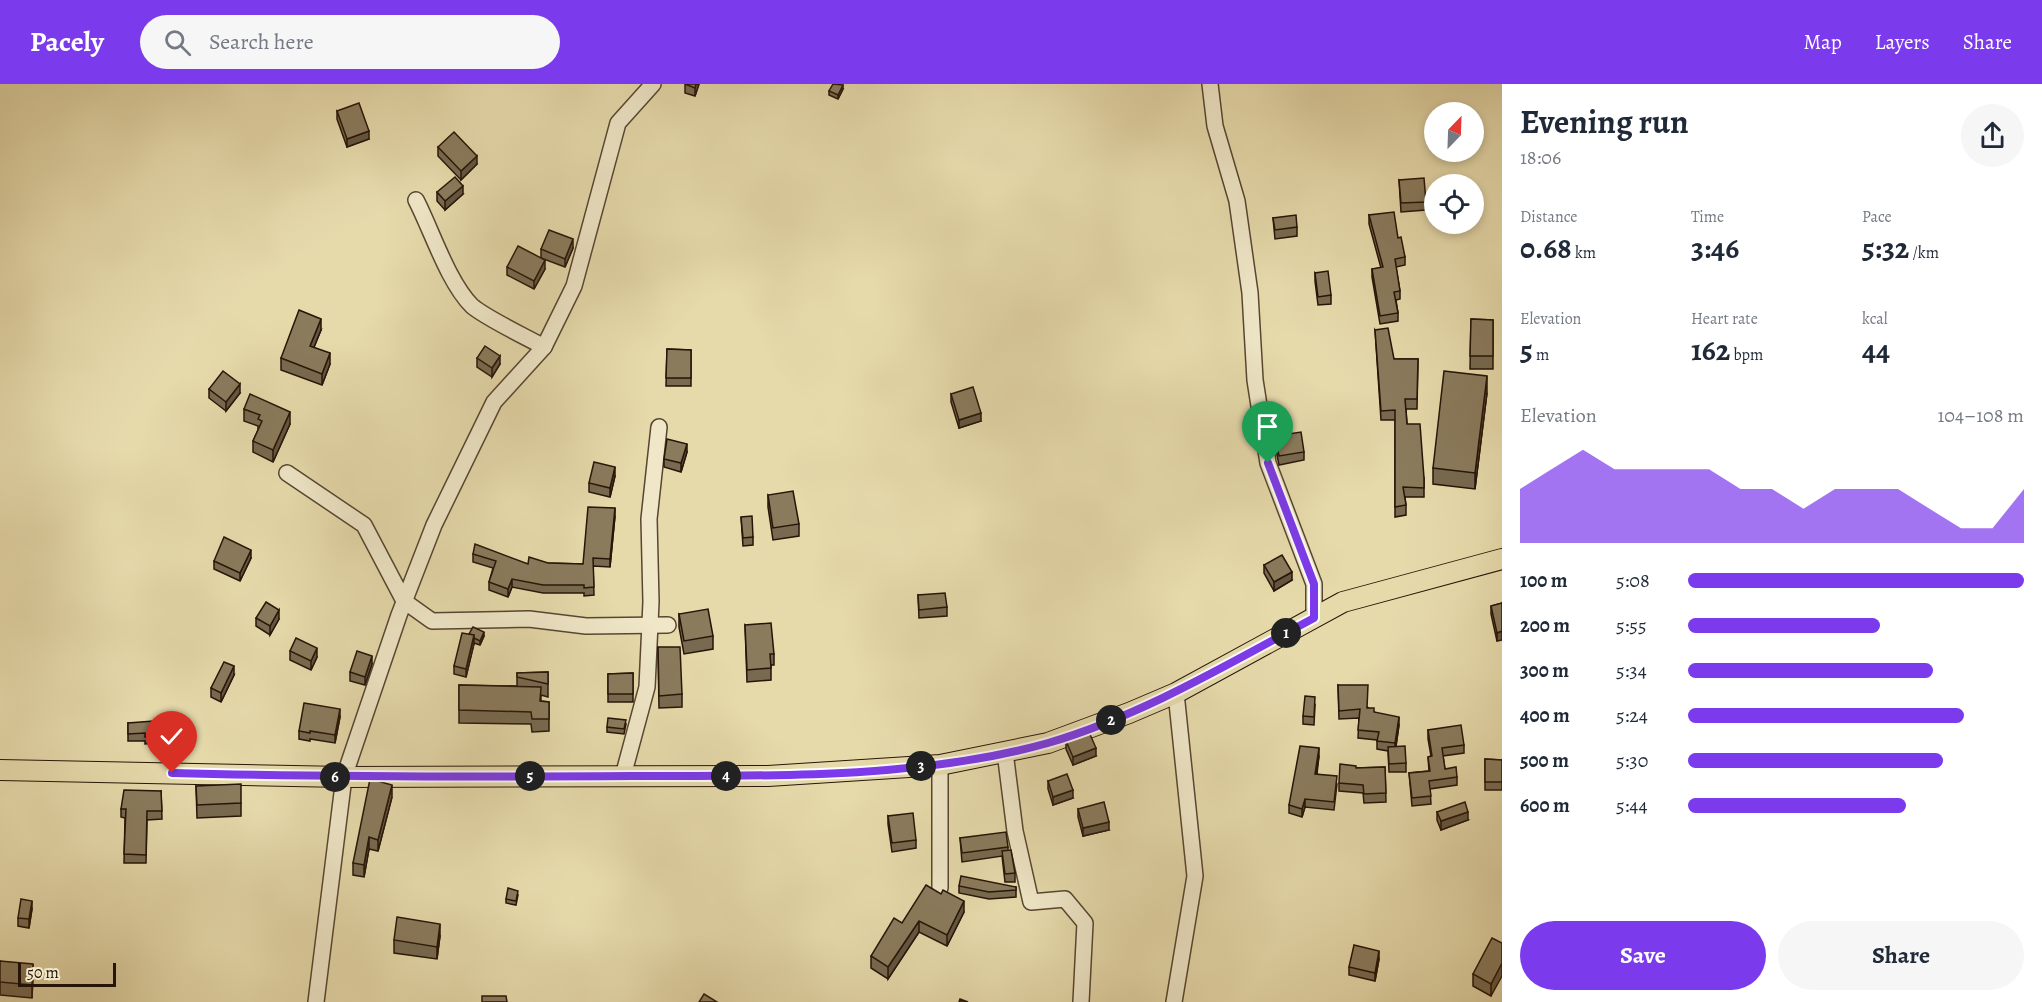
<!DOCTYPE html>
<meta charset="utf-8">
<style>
:root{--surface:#fff;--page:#f6f6f7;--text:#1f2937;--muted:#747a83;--accent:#7c3aed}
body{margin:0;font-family:Alegreya,serif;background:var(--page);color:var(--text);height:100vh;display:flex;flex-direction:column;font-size:22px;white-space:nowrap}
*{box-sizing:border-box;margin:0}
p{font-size:20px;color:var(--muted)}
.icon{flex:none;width:33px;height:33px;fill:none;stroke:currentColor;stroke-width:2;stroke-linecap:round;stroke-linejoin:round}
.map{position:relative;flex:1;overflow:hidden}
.sheet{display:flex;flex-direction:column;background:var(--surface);width:540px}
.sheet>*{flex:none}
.needle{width:39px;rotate:23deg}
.tools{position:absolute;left:1424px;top:18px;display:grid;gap:12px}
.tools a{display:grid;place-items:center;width:60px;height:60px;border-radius:50%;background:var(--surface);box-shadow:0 3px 9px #0003;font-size:30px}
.scale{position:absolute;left:18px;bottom:15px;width:98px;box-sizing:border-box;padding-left:6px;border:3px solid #271508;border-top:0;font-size:16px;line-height:21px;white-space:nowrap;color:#271508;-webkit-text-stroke:4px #efe7c8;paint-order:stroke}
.pin{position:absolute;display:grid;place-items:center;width:51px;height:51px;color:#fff;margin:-62px -26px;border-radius:50% 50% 50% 0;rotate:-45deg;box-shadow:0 0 6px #0007}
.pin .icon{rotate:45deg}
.km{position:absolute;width:30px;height:30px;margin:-15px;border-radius:50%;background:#222;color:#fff;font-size:16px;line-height:30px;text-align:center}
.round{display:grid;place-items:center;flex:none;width:63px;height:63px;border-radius:32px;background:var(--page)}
.overview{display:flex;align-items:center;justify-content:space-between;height:102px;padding:0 18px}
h1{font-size:33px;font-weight:700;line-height:45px}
.metrics{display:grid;grid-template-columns:repeat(3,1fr);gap:9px;height:102px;padding:6px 18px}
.metrics div{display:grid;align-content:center}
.metrics b{font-size:30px;font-weight:700}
.metrics small{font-size:16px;font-weight:400}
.metrics p{font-size:16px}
.chart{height:168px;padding:12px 18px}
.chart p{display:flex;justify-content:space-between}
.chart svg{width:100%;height:108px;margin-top:6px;fill:var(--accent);opacity:.7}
.button{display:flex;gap:12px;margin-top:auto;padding:12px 18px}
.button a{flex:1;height:69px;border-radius:36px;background:var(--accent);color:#fff;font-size:24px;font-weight:700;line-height:69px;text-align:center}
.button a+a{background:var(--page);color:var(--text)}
ul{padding:0 18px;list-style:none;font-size:20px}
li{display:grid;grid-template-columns:96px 72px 1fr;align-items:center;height:45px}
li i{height:15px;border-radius:8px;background:var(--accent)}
header{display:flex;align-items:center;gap:36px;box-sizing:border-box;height:84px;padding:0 30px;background:var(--accent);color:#fff}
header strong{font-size:28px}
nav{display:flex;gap:33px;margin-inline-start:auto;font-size:21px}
.search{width:420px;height:54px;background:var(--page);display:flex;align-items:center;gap:15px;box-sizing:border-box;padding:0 21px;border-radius:33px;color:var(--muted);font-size:22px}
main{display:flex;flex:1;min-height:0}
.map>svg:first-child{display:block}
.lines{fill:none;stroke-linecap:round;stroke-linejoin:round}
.minor-casing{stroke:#574631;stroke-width:18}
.major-casing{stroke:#271508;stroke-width:22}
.minor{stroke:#efe7c8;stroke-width:15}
.major{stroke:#e6daab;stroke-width:20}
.wall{fill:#776a50;stroke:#271508;stroke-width:1.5}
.shaded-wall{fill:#615641;stroke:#271508;stroke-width:1.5}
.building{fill:#8a7b5d;stroke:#271508;stroke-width:1.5}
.route-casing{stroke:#fff;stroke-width:12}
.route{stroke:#7c3aed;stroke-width:8}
</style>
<header>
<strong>Pacely</strong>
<div class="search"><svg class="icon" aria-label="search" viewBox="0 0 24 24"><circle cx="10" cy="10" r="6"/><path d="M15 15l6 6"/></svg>Search here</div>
<nav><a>Map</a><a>Layers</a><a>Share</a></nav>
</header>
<main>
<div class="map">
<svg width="1502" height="918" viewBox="0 0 1502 918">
<rect width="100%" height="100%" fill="#e6daab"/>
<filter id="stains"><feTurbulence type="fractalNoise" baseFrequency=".00333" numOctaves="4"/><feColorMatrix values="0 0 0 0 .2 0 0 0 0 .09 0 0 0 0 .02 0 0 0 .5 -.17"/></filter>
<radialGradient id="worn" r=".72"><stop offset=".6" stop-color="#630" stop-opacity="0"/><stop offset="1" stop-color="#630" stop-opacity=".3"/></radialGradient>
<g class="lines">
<defs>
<g id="minor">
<polyline points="1210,0 1215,42 1237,117 1250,209 1255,296 1268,379 1314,500 1314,534"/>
<path d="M416 116C432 147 448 198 472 222 486 234 526 253 544 263"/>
<polyline points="287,389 364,441 404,517 432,537 529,535 586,542 668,541"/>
<polyline points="1005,668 1015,747 1031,818 1065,815 1085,839 1081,918"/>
<polyline points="940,681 940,804"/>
<polyline points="623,692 647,603 651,518 649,435 659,343"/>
<polyline points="316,918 344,693 399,531 434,441 494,318 544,263 574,202 618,39 653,0"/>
<polyline points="1174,918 1195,792 1176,609"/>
</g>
<polyline id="major" points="0,686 344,693 768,692 940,681 1048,659 1129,629 1176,609 1343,518 1502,475"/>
</defs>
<!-- minor casing -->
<use href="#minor" class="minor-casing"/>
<!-- major casing -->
<use href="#major" class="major-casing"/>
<!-- minor -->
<use href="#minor" class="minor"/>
<!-- major -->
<use href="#major" class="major"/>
</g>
<!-- wall -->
<g class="wall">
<polygon points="685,0 699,0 695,12 685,9"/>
<polygon points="843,5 838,15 829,11 829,7"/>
<polygon points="337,27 369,55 347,63 337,35"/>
<polygon points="438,63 477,80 461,96 438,72"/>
<polygon points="1399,96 1426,118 1426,126 1401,128"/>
<polygon points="437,108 463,110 445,126 437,117"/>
<polygon points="1369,131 1398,154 1405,173 1405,181 1396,183 1400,207 1400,215 1396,216 1398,229 1398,237 1380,240 1372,193 1372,185 1381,184 1369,140"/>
<polygon points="1273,134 1297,143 1297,152 1275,155"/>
<polygon points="573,164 565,183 541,174 541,165"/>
<polygon points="507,183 545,185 534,205 507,191"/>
<polygon points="1315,189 1331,211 1331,220 1318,221 1315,197"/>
<polygon points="1471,235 1493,236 1493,285 1470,285"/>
<polygon points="321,246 314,263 330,280 322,301 281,286 281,274"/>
<polygon points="1375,246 1394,275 1418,275 1417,325 1406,325 1407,340 1424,394 1424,413 1405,413 1406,421 1406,431 1395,433 1395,336 1381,336"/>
<polygon points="667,265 691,266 691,302 666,302"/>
<polygon points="477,274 500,280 492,293 477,283"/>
<polygon points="209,305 240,309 226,327 209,314"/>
<polygon points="1487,309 1475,405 1433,400 1433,384"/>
<polygon points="951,310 981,337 959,344 951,318"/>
<polygon points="244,325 290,340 273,378 253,368 253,357 258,346 258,342 244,337"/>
<polygon points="1275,352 1304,368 1304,376 1279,381 1275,361"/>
<polygon points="687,368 681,388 664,383 664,375"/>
<polygon points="615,392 610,413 589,408 589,399"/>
<polygon points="768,411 799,440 799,452 773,456 768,423"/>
<polygon points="615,432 610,483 593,482 594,511 584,512 584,509 543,509 512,503 508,513 489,506 489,498 493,484 473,478 473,470 528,480 548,479 583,480"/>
<polygon points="741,433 753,453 753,461 743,462"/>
<polygon points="251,474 240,497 214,485 214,477"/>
<polygon points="1264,481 1292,496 1274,507 1264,489"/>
<polygon points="918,511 947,523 947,532 919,534"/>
<polygon points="1502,519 1497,557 1491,530 1491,522"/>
<polygon points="679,530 713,552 713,565 684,570 679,543"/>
<polygon points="256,534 279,535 270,551 256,542"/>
<polygon points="745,541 774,570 774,581 771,581 771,596 747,598"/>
<polygon points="469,550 484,552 480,561 474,559 466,593 454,590 454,582"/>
<polygon points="658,563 682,610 682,623 659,624"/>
<polygon points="290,567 317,573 311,586 290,576"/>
<polygon points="372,580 365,601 350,597 350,588"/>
<polygon points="548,588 548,613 541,611 541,617 549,618 549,647 532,648 531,640 459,639 459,601 517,602 517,589"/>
<polygon points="633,589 633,618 608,618 608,590"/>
<polygon points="234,591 221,618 211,613 211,604"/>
<polygon points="1338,601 1374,628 1399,641 1396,663 1406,679 1406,688 1389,688 1388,667 1377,665 1377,656 1358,654 1359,634 1339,635"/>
<polygon points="1315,621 1314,641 1303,640 1303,632"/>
<polygon points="340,633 335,659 310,655 310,657 299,655 299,647"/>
<polygon points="128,639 169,651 169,658 145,660 145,657 128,657"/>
<polygon points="626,640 624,650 607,648 607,643"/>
<polygon points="1428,646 1464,661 1464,669 1443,672 1445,685 1457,693 1457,701 1430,705 1431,720 1412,722 1409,689 1429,687 1428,673 1431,672 1428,655"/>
<polygon points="1066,657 1096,672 1073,681 1066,665"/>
<polygon points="1319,672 1317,690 1337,700 1334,726 1305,723 1302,733 1289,729 1289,721"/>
<polygon points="1485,675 1502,676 1502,706 1485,706"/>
<polygon points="1385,683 1386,718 1364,719 1363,709 1339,707 1339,699 1356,684"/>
<polygon points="1048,697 1073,714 1053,721 1048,705"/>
<polygon points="196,702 241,719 241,732 197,734"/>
<polygon points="161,707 162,735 147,736 146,779 124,779 125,734 121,733 121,725"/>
<polygon points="392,713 378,767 369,765 364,793 353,791 353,779"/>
<polygon points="1078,725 1109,746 1083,752 1078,733"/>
<polygon points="1437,728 1468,736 1441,746 1437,736"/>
<polygon points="888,732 916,756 916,764 892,768 888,740"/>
<polygon points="960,754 1008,763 1008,766 1015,789 1015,798 1005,798 1002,772 962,778"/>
<polygon points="959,802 1016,803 1016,813 989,815 959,809"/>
<polygon points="941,810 964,828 947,862 919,848 888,895 871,884 871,872 902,839"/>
<polygon points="518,811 516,821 506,819 506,815"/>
<polygon points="32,825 29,844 18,842 18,834"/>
<polygon points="440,852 437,875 394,869 394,856"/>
<polygon points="1502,859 1491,912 1473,902 1473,890"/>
<polygon points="1379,875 1375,897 1349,891 1349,883"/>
<polygon points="0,877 33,892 32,914 0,911"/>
</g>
<!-- shaded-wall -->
<g class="shaded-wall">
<polygon points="696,0 699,0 695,12 695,4"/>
<polygon points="843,1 843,5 838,15 838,11"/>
<polygon points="369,47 369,55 347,63 347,55"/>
<polygon points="477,72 477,80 461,96 461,87"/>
<polygon points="463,102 463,110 445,126 445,117"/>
<polygon points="573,155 573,164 565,183 565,175"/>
<polygon points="545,176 545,185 534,205 534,197"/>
<polygon points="321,235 321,246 310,273 310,262"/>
<polygon points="330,269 330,280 322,301 322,290"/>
<polygon points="500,272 500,280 492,293 492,284"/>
<polygon points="1487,292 1487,309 1475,405 1475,389"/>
<polygon points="240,300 240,309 226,327 226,318"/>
<polygon points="290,328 290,340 273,378 273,366"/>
<polygon points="981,329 981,337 959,344 959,336"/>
<polygon points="687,360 687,368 681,388 681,379"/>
<polygon points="615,383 615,392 610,413 610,404"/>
<polygon points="615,424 615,432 610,483 610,475"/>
<polygon points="251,466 251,474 240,497 240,489"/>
<polygon points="1292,488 1292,496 1274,507 1274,498"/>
<polygon points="512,495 512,503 508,513 508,505"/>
<polygon points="279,526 279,535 270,551 270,542"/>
<polygon points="1502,547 1502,556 1497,557 1497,549"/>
<polygon points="484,548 484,552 480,561 480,557"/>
<polygon points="474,551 474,560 466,593 466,585"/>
<polygon points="317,564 317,573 311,586 311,577"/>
<polygon points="372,572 372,580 365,601 365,593"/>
<polygon points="234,582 234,591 221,618 221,609"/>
<polygon points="340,625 340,633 335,659 335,651"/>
<polygon points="1399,633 1399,641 1395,668 1395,659"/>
<polygon points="1096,664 1096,672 1073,681 1073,673"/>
<polygon points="1319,664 1319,672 1315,698 1315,690"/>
<polygon points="392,701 392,713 378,767 378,756"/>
<polygon points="1073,706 1073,714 1053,721 1053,713"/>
<polygon points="1305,715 1305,723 1302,733 1302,725"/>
<polygon points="1468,728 1468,736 1441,746 1441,737"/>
<polygon points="1109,738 1109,746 1083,752 1083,744"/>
<polygon points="369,753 369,765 364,793 364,781"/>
<polygon points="32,817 32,825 29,844 29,835"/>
<polygon points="964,817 964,828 947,862 947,851"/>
<polygon points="919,837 919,848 888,895 888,883"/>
<polygon points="440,840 440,852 437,875 437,863"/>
<polygon points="1379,867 1379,875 1375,897 1375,889"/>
<polygon points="1502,879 1502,892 1491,912 1491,900"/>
<polygon points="33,880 33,892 32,914 32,901"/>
</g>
<!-- building -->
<g class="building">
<polygon points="685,0 696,0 695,4"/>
<polygon points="833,0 843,1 838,11 829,7"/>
<polygon points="359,19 369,47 347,55 337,27"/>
<polygon points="454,48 477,72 461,87 438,63"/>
<polygon points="455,93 463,102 445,117 437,108"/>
<polygon points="1424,94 1426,118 1401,119 1399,96"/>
<polygon points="1394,128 1398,154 1401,153 1405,173 1395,175 1400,207 1394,208 1398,229 1380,232 1372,185 1383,183 1369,131"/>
<polygon points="1296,131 1297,143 1275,146 1273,134"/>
<polygon points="549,146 573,155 565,175 541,165"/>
<polygon points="518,162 545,176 534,197 507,183"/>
<polygon points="1328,187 1331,211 1318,213 1315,189"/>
<polygon points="299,226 321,235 310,262 330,269 322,290 281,274"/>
<polygon points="1471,235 1493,236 1493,272 1470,272"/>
<polygon points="1388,244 1394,275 1418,275 1417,315 1405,315 1407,340 1420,340 1424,394 1424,404 1403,403 1406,421 1395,423 1395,326 1381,327 1375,246"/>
<polygon points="485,262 500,272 492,284 477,274"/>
<polygon points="667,265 691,266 691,294 666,294"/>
<polygon points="223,287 240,300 226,318 209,305"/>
<polygon points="1444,287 1487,292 1475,389 1433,384"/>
<polygon points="973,303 981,329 959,336 951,310"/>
<polygon points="250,310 290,328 273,366 253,357 262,337 258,335 260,331 244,325"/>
<polygon points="1301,348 1304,368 1279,372 1275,352"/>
<polygon points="667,355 687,360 681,379 664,375"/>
<polygon points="594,378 615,383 610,404 589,399"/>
<polygon points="793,407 799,440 773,444 768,411"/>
<polygon points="588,423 615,424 610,475 593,474 594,503 584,504 584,501 543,501 512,495 508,505 489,498 496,477 473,470 475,460 528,480 529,473 548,479 583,480"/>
<polygon points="752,432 753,453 743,454 741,433"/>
<polygon points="224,453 251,466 240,489 214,477"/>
<polygon points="1282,471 1292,488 1274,498 1264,481"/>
<polygon points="945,509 947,523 919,526 918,511"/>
<polygon points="266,518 279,526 270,542 256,534"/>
<polygon points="1502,519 1502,547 1497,549 1491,522"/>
<polygon points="708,525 713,552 684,557 679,530"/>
<polygon points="771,539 774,570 770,570 771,584 747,586 745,541"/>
<polygon points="473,543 484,548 480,557 474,554 474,551 469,550"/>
<polygon points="462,549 474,551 466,585 454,582"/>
<polygon points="296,554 317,564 311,577 290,567"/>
<polygon points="658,563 680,563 682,610 659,612"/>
<polygon points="357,567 372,572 365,593 350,588"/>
<polygon points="224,578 234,582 221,609 211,604"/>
<polygon points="548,588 548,600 517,593 517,589"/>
<polygon points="633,589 633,610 608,610 608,590"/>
<polygon points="459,601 541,603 540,617 549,618 549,635 532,635 531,628 459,626"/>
<polygon points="1338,601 1368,601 1367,624 1374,624 1374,628 1399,633 1395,659 1377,657 1379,648 1358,646 1360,625 1339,627"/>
<polygon points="1305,612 1315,613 1314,633 1303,632"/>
<polygon points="304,619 340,625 335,651 310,647 310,649 299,647"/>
<polygon points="608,634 626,636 624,645 607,643"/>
<polygon points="167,636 169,651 145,653 145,649 128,650 128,639"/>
<polygon points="1461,641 1464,661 1442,664 1445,685 1456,683 1457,693 1429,697 1431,712 1412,714 1409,689 1430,687 1428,673 1432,672 1428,646"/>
<polygon points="1089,648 1096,664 1073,673 1066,657"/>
<polygon points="1300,662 1319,664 1315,690 1337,692 1334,718 1305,715 1302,725 1289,721"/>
<polygon points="1405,662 1406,679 1389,680 1388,663"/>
<polygon points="1485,675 1502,676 1502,698 1485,698"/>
<polygon points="1340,680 1356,682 1356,684 1385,683 1386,709 1364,710 1363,701 1339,699"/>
<polygon points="1067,690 1073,706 1053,713 1048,697"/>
<polygon points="370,695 392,701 378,756 369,753 364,781 353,779"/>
<polygon points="241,700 241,719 197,721 196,702"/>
<polygon points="124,706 161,707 162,727 147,727 146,771 124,770 126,725 121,725"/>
<polygon points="1104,718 1109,738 1083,744 1078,725"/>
<polygon points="1465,718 1468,728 1441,737 1437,728"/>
<polygon points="913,729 916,756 892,759 888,732"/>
<polygon points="1006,748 1008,763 962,769 960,754"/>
<polygon points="1011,766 1015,789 1005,790 1002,767"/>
<polygon points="961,792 1016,803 1016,806 989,808 959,802"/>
<polygon points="926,801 941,810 943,806 964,817 947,851 919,837 888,883 871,872 894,834 902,839"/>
<polygon points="508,804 518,807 516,817 506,815"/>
<polygon points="21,815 32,817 29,835 18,834"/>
<polygon points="397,833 440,840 437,863 394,856"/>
<polygon points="1492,854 1502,859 1502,879 1491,900 1473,890"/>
<polygon points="1354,861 1379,867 1375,889 1349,883"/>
<polygon points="0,877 33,880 32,901 0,898"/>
<polygon points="704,910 717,918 699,918"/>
<polygon points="482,912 506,912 507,918 482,918"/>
<polygon points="960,915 968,918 959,918"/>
</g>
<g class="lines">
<defs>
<path id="route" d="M172 689C325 693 479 693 632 692 765 692 920 695 1048 659 1143 631 1228 580 1314 534V500L1268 379"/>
</defs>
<!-- route casing -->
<use href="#route" class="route-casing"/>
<!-- route -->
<use href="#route" class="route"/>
</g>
<rect width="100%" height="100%" filter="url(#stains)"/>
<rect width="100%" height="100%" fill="url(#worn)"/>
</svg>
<div class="tools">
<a><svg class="needle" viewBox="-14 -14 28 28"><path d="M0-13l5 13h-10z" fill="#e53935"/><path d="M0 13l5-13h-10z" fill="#747a83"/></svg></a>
<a><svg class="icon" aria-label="locate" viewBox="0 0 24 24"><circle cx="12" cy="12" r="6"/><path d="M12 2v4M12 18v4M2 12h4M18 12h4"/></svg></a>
</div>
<div class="scale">50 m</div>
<div class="pin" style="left:1268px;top:379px;background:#1e9e55"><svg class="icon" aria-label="arrive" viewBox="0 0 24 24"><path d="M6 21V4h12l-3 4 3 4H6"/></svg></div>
<div class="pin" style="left:172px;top:689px;background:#d93025"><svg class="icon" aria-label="check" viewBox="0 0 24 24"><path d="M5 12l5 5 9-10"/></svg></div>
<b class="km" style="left:1286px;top:549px">1</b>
<b class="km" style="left:1111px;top:636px">2</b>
<b class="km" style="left:921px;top:682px">3</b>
<b class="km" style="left:726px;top:692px">4</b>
<b class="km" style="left:530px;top:692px">5</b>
<b class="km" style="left:335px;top:693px">6</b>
</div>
<section class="sheet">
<div class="overview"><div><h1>Evening run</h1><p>18:06</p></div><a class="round"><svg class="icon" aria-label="share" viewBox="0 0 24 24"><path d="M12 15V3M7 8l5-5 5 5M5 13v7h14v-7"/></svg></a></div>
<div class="metrics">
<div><p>Distance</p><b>0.68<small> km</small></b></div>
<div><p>Time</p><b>3:46</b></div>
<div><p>Pace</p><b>5:32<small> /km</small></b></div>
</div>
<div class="metrics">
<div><p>Elevation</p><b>5<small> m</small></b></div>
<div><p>Heart rate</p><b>162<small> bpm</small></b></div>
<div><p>kcal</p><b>44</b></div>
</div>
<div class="chart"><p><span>Elevation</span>104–108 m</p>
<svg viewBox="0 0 160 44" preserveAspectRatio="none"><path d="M0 44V22L10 14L20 6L30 14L40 14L50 14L60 14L70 22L80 22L90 30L100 22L110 22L120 22L130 30L140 38L150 38L160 22V44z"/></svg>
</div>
<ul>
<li><b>100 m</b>5:08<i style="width:100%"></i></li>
<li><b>200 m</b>5:55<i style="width:57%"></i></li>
<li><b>300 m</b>5:34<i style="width:73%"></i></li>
<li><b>400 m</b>5:24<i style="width:82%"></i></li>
<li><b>500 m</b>5:30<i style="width:76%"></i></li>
<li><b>600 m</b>5:44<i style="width:65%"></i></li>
</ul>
<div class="button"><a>Save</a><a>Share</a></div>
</section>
</main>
